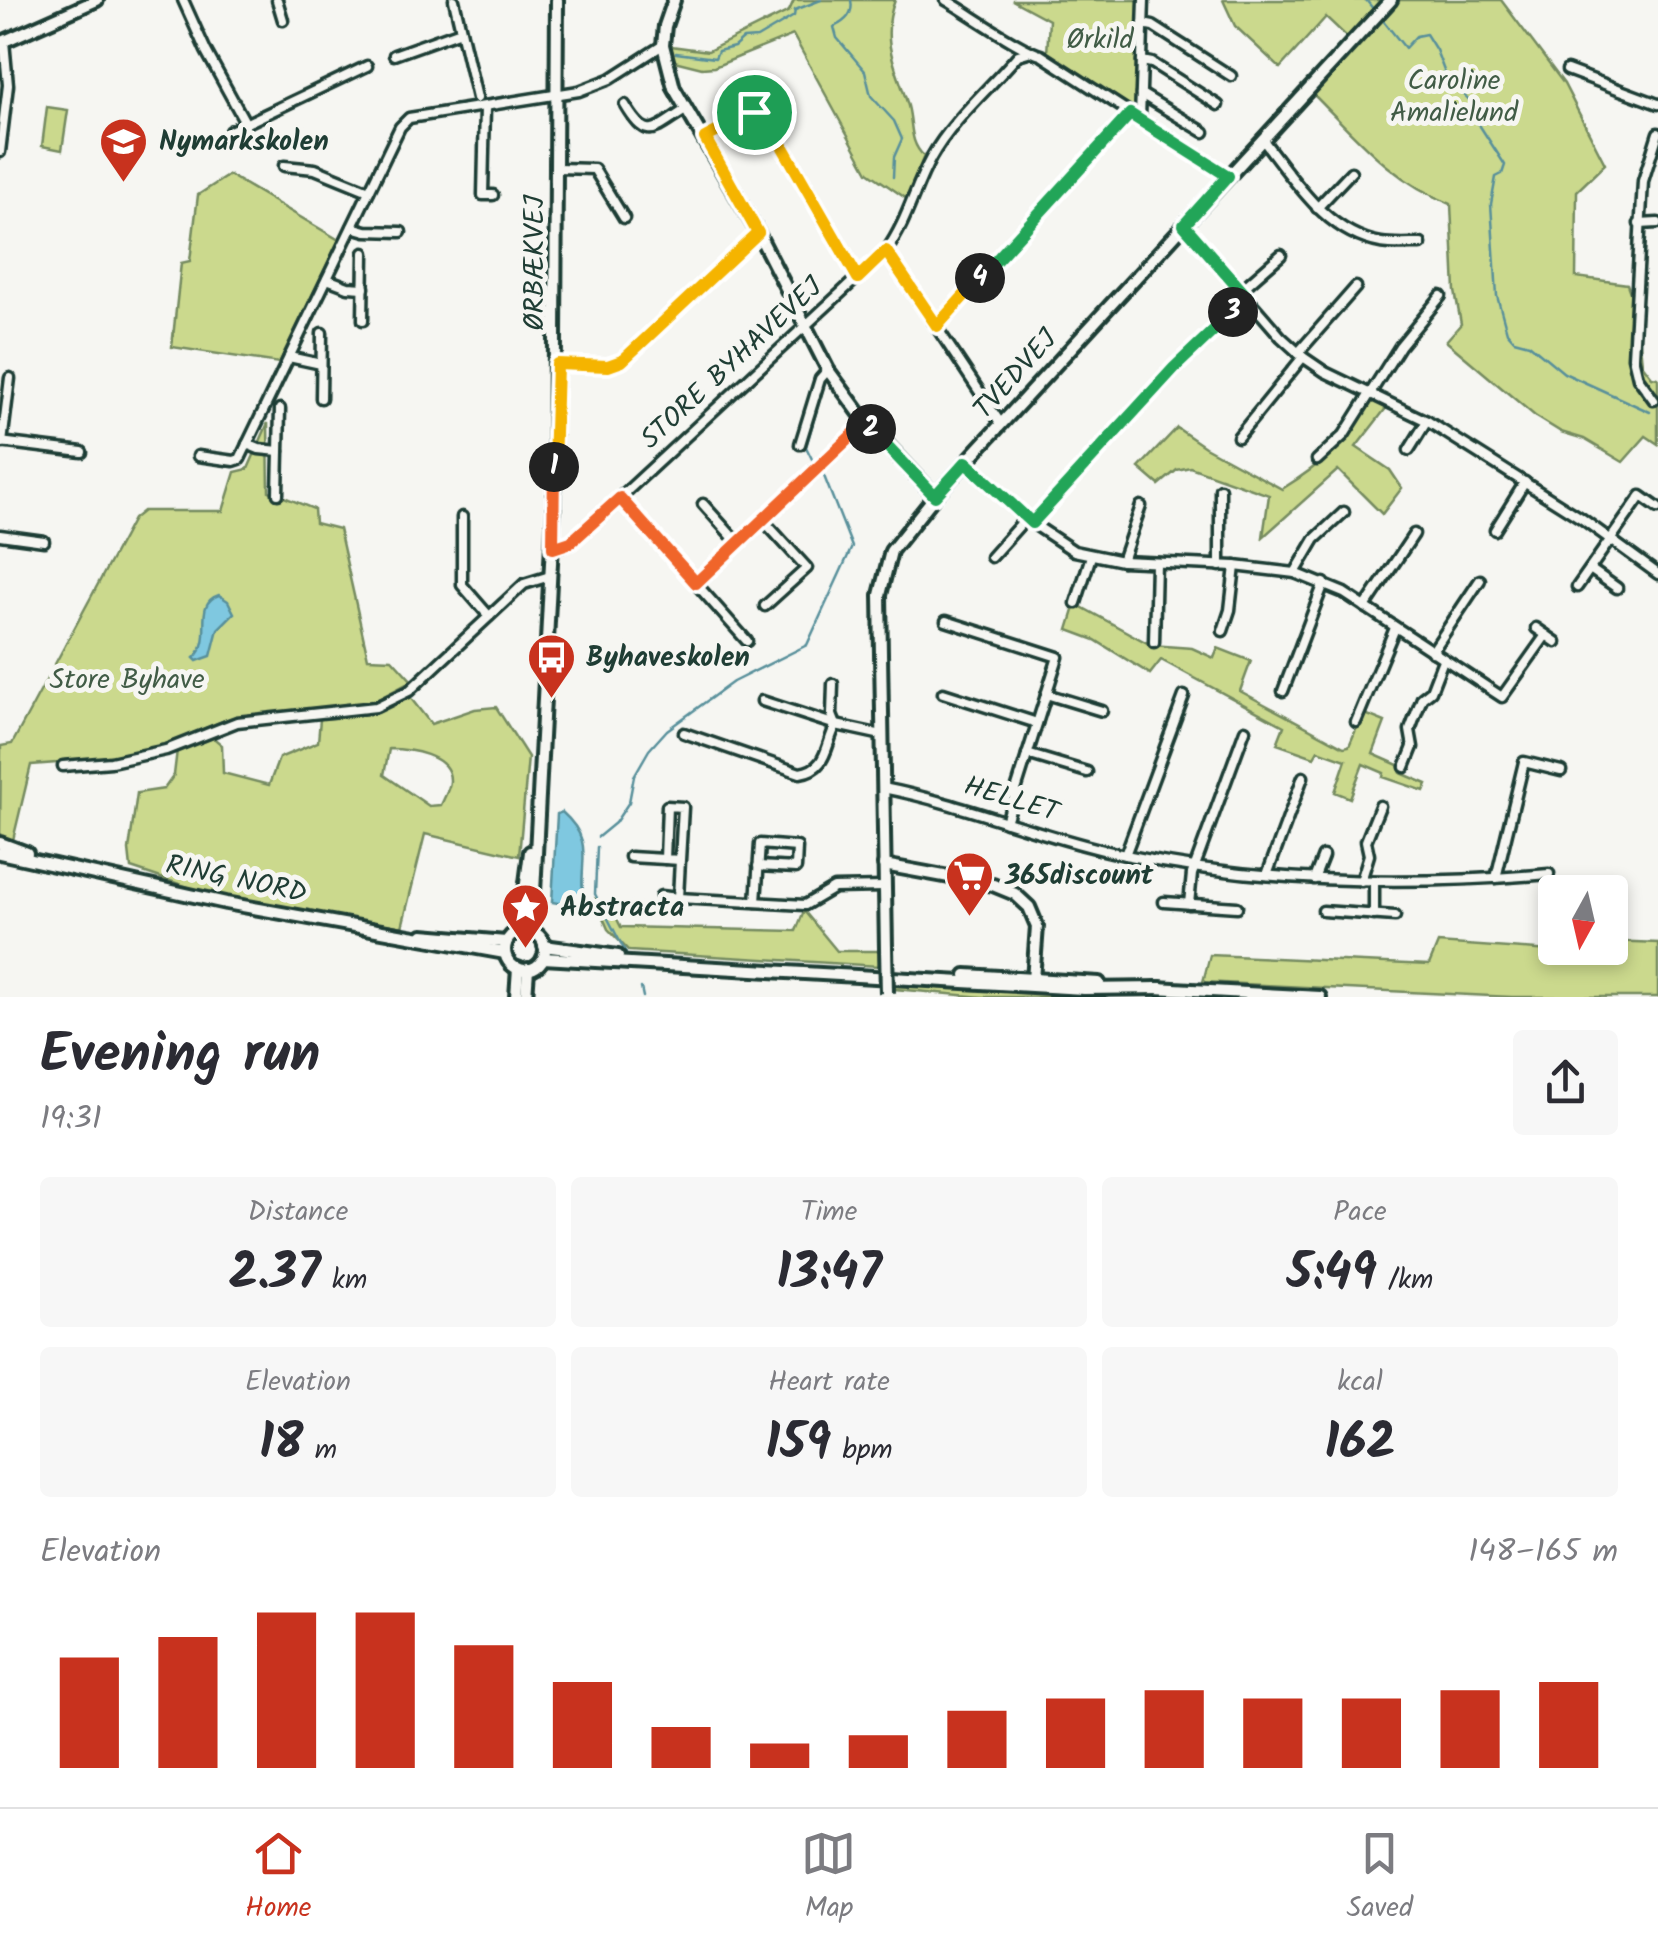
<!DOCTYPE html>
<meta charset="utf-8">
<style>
:root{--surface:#fff;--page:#f7f7f7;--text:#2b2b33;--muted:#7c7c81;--line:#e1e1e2;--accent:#c8321e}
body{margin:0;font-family:Kalam,sans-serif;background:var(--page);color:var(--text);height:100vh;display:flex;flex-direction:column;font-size:38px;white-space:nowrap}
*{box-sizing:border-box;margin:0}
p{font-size:32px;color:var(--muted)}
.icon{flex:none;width:55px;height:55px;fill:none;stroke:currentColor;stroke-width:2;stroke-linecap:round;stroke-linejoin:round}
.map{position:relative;height:997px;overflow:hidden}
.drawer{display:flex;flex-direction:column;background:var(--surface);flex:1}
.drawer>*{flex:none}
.needle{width:65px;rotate:188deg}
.buttons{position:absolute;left:1538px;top:875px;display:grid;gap:20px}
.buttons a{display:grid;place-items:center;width:90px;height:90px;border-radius:10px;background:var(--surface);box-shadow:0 5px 15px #0003;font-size:50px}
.pin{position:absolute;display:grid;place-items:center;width:85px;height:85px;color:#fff;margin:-42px;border:5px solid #fff;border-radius:50%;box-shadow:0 2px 10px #0007}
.km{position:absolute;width:50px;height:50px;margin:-25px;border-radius:50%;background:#222;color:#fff;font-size:28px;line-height:50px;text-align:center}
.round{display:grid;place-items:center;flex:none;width:105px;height:105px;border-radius:10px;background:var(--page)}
.headline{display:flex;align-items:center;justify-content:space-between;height:170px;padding:0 40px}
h1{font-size:55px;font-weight:600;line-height:75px}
.figures{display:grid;grid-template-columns:repeat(3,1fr);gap:15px;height:170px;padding:10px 40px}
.figures div{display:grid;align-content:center;border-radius:10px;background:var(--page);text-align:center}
.figures b{font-size:50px;font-weight:600}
.figures small{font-size:28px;font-weight:400}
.figures p{font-size:28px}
.chart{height:280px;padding:20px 40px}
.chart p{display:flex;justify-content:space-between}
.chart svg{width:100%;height:180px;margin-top:10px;stroke:var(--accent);stroke-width:6}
.dock{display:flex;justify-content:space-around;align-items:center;height:140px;border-top:2px solid var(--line);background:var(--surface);font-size:28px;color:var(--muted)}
.dock a{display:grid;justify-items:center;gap:5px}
.dock .selected{color:var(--accent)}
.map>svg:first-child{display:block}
.green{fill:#cbd98d;stroke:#758b60;stroke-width:2.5;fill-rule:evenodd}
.water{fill:#7fc8e0;stroke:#59909b;stroke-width:2.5}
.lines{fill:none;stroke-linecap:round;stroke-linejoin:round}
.stream{stroke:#59909b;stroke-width:2.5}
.street-casing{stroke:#1f3d34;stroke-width:15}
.secondary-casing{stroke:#1f3d34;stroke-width:18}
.street{stroke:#f6f6f2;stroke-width:8}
.secondary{stroke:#f6f6f2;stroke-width:10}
.secondary-bridge-casing{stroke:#1f3d34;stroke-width:18;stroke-linecap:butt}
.secondary-bridge{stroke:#f6f6f2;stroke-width:10}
.split-1-casing{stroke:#fff;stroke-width:20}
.split-2-casing{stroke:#fff;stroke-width:20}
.split-3-casing{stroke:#fff;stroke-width:20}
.split-4-casing{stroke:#fff;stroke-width:20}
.split-5-casing{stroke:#fff;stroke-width:20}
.split-1{stroke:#f5b400;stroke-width:12}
.split-2{stroke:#f0652b;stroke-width:12}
.split-3{stroke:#22a559;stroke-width:12}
.split-4{stroke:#22a559;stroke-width:12}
.split-5{stroke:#f5b400;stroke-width:12}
.labels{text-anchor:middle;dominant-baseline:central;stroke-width:10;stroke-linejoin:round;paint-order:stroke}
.park-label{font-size:28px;fill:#415c46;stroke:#f6f6f2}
.poi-label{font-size:28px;font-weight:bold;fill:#1f3d34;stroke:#f6f6f2;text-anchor:start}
.street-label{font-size:28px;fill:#1f3d34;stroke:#f6f6f2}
</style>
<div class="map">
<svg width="1658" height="997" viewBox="0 0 1658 997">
<rect width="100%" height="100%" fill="#f6f6f2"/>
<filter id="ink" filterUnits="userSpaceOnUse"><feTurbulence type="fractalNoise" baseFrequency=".01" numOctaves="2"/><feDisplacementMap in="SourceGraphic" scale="20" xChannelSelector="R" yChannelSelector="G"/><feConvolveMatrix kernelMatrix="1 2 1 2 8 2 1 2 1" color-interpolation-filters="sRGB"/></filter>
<g filter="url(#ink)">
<!-- green -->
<g class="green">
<path d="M794 0H895C879 42 897 67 908 106 913 125 909 142 924 156L907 199 868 172 793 35 714 67 702 68 674 61 671 46 708 51 789 11Z"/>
<polygon points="1012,0 1142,0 1138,111 1047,54 1049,20"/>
<polygon points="1223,0 1382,0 1347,37 1326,17 1280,68 1235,26"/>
<path d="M1400 0H1501L1564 84 1605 164 1577 191 1576 277 1627 284 1637 312 1642 364 1652 377 1658 378V444L1646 436 1623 462 1584 439 1561 432 1535 416 1446 341 1461 324 1455 291 1451 204C1392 181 1358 139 1314 95Z"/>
<polygon points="47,107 68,110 62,150 42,146"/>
<polygon points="229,175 339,240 279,363 172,347 181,263 190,261 198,195"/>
<path d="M1372 400 1387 407 1356 447 1390 470 1402 488 1382 514 1338 470 1263 537 1269 495 1190 467 1177 470 1159 485 1139 468 1177 428 1205 447 1282 489C1321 465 1350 440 1372 400Z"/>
<polygon points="268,423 269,491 314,509 315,523 339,529 368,658 392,659 412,681 363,707 230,718 169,743 110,759 31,765 13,840 0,836 1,746 12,744 133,519 143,511 223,511 235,472 248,469"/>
<polygon points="1076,604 1151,645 1192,648 1214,658 1218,648 1251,661 1240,691 1344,747 1349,746 1363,713 1385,722 1373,754 1398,765 1401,773 1427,784 1424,791 1383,777 1384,773 1363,764 1350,798 1335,792 1346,760 1318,750 1314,757 1277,744 1284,726 1161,660 1150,674 1095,640 1068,630"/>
<path d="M409 696 431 724 475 709 496 707 528 757 519 856 425 834 402 927 209 894 131 868 129 850 137 793 164 789 174 775 177 750 209 734 222 745 223 773 269 785 279 758 318 742 320 719 349 717ZM389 749C408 749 451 754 450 781 450 788 444 798 441 805L429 806 384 775Z"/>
<polygon points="595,899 608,901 621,927 796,931 804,911 837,951 880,951 879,966 629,951 608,929"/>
<polygon points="1610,941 1658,943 1658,997 1512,997 1203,982 1210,955 1429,965 1438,943 1593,954 1596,948 1610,948"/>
<polygon points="893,983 1078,994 1092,997 982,997 895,989"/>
</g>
<!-- water -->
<g class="water">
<path d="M219 595 228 601 234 613 218 629 211 656 197 661 194 658C216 638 191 604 219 595Z"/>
<path d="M562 812C599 845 575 866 585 903L580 907 552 902 557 814Z"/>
</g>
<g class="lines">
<!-- stream -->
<g class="stream">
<path d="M851 0C854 14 846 21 834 27L837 38 865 71 871 96 894 121 902 139 894 157 893 177"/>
<polyline points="1366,0 1374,10"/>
<polyline points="1382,19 1405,48 1416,36 1426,34 1436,50 1446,76 1479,110 1476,120 1505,165 1502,174 1496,177 1491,204 1497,296 1507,332 1514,340 1529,344 1564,373 1650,412"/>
<polyline points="676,53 715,58 718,51 734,47 743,39 757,38 794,16 795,10 821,0"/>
<polyline points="814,463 806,447 825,382"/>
<polyline points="598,837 615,823 629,802 634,776 649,750 667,730 733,682 807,645 852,547 822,471"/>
<polyline points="597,847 595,894 626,953"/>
<polyline points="641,988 643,997"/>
</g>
<defs>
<g id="street">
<polyline points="183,0 206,51 246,124"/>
<polyline points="277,0 283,20"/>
<polyline points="454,0 477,98"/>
<path d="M946 0C967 12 1022 51 1041 55L1228 176"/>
<polyline points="1143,24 1153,26 1231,76"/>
<polyline points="394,55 461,31"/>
<polyline points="1142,61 1152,63 1218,105"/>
<polyline points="1567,70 1658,104"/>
<polyline points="1141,94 1204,132"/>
<path d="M625 105C648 144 654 129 687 109"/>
<polyline points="485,107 483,195 493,195"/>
<polyline points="1140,119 1144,0"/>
<polyline points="230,131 367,66"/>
<polyline points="705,138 748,113 754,111 765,116 858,277"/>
<path d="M1262 139C1294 179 1325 233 1381 243 1393 245 1408 244 1421 244"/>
<polyline points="0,152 8,85 4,41"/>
<polyline points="284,166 315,169 369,191"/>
<polyline points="558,168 594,169 624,218"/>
<polyline points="1317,208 1351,172"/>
<polyline points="1639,224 1658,223"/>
<polyline points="1184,225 1281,337 1303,357 1325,372 1427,421 1581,518 1658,574"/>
<polyline points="352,227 366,231 401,232"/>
<polyline points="886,251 1001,424"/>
<polyline points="327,279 348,287 364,288"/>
<polyline points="1241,290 1281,255"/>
<polyline points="363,320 364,253"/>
<polyline points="937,325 1130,114"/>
<polyline points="1298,353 1356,287"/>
<polyline points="289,357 321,364"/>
<polyline points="557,364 608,366 622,361 758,233"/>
<polyline points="321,398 322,333"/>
<polyline points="1654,400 1638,378 1633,357 1643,181 1658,133"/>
<polyline points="1238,437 1303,357"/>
<polyline points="0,442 82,452"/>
<polyline points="2,443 10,378"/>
<polyline points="247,444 259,449 279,451"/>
<polyline points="800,444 820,379 828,370"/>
<polyline points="1409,450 1427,421"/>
<polyline points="198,456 234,461 240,459 400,127 409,118 579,91 610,79 663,45"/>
<polyline points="1317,460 1344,435 1400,346 1441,296"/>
<polyline points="966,462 1032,523 1074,551 1122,561 1235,566 1295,573 1344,593 1502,697 1546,635"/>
<polyline points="278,494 280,409"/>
<polyline points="620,498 747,641"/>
<polyline points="703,504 738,543"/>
<polyline points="462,517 462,585 489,616"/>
<polyline points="763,520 807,568 765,606"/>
<polyline points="1032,523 1174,368 1248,297"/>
<polyline points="1495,530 1525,482"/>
<polyline points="0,535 44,541"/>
<path d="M553 548 571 543 886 251C907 222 914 189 931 158 952 120 990 88 1018 55L1028 52"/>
<polyline points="991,557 1026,518"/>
<polyline points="1122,561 1141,506"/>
<polyline points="1220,566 1220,489"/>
<polyline points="1590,569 1617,588"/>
<polyline points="1295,573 1315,539 1344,512"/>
<polyline points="696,583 866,422"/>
<polyline points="1577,587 1641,496 1658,508"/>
<polyline points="1076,603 1091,556"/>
<polyline points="1365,607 1414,534"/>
<polyline points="946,621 1058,657 1006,822"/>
<polyline points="1536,628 1556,642"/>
<polyline points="1223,631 1230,610 1235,566"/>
<polyline points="1154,642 1156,563"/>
<polyline points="1432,652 1480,580"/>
<polyline points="1283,691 1324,583"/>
<polyline points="943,693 1037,723"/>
<polyline points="1046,694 1102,711"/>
<polyline points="762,701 836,725 882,735"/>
<polyline points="1356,722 1395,628"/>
<path d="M684 733 800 773C828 769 825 745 836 725L832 715 833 684"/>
<polyline points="1027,754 1087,772"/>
<polyline points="63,766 111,762 166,750 237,722 376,707 409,691 524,584 550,576"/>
<polyline points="1405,767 1413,747 1410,730 1422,698 1431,691 1443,660"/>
<path d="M883 788C965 804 1043 838 1125 855 1264 884 1408 886 1549 874"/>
<polyline points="1125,855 1184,696"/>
<polyline points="630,857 665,859"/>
<polyline points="680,860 683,807 667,806 665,859 680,860 678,898 805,905 834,888 884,887"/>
<polyline points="1267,875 1303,777"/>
<polyline points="1496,878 1524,762 1561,771"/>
<polyline points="1314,879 1323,856"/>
<polyline points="1361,881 1369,855 1366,841 1380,806"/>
<polyline points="661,896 678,898"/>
<polyline points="756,902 760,844 797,847 796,868 758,866"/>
<polyline points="1164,902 1237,907"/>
<polyline points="1189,904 1192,874 1245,730"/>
<polyline points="1323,911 1395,916"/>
<polyline points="1374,915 1374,881"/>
</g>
<g id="secondary">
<polyline points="674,0 665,26 663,45 674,88 758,233 828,370 866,422 935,496"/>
<polyline points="0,43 97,0"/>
<polyline points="0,843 27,853"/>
<polyline points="0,853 226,903 505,953"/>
<polyline points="884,865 993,885 1015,894 1029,907 1037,926 1033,980"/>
<polyline points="520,930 530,852"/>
<circle cx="525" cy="950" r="20"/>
<polyline points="532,931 554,505 557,0"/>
<polyline points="423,935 506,942"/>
<polyline points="544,946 618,956"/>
<polyline points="886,948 880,595 891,551 935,496 1391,0"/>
<polyline points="543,958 1084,989 1161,988"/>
<polyline points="966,975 1099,983"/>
<polyline points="1156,988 1320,997"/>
<polyline points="516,997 518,968"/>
<polyline points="526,997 528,969"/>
</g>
</defs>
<!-- street casing -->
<use href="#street" class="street-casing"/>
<!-- secondary casing -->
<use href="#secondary" class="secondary-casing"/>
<!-- street -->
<use href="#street" class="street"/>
<!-- secondary -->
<use href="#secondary" class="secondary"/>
<defs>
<polyline id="secondary-bridge" points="886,948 887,993"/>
</defs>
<!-- secondary-bridge casing -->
<use href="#secondary-bridge" class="secondary-bridge-casing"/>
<!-- secondary-bridge -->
<use href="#secondary-bridge" class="secondary-bridge"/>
</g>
</g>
<g class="lines" filter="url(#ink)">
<defs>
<polyline id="split-1" points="554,467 557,364 608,366 622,361 758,233 705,138 754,112"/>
<polyline id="split-2" points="554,467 553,548 571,542 620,498 696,583 866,422 871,429"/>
<polyline id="split-3" points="871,429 935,496 966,462 1032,523 1174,368 1233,312"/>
<polyline id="split-4" points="980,278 1130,114 1228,176 1184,225 1248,298 1233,312"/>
<polyline id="split-5" points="754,112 765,116 858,278 886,251 937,326 980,278"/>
</defs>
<!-- split-1 casing -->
<use href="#split-1" class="split-1-casing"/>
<!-- split-2 casing -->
<use href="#split-2" class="split-2-casing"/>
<!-- split-3 casing -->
<use href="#split-3" class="split-3-casing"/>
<!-- split-4 casing -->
<use href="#split-4" class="split-4-casing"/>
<!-- split-5 casing -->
<use href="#split-5" class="split-5-casing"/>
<!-- split-1 -->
<use href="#split-1" class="split-1"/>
<!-- split-2 -->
<use href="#split-2" class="split-2"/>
<!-- split-3 -->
<use href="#split-3" class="split-3"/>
<!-- split-4 -->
<use href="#split-4" class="split-4"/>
<!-- split-5 -->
<use href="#split-5" class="split-5"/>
</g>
<!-- icons -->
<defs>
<symbol id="school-pin" viewBox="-11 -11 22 30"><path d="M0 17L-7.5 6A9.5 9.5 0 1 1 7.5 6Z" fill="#c8321e" stroke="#f6f6f2"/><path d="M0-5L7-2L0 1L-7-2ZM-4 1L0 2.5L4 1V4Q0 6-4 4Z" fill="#fff"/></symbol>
<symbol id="bus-pin" viewBox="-11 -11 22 30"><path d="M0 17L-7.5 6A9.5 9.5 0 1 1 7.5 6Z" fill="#c8321e" stroke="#f6f6f2"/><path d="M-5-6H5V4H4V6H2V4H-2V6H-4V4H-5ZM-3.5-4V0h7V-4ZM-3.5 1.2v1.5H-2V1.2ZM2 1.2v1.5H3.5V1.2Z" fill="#fff"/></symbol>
<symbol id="supermarket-pin" viewBox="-11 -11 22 30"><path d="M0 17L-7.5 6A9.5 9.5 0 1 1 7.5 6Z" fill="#c8321e" stroke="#f6f6f2"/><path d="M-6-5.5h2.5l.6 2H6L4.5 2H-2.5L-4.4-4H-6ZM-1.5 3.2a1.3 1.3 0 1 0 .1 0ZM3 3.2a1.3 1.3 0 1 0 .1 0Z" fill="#fff"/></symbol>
<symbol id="sight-pin" viewBox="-11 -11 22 30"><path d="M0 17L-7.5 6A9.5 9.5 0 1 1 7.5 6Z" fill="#c8321e" stroke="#f6f6f2"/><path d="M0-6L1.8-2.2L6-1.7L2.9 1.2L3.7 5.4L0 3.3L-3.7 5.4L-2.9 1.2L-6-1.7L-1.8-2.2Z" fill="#fff"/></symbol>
</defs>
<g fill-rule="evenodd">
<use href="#school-pin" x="96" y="114" width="55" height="75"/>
<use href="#bus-pin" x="524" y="630" width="55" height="75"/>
<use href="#supermarket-pin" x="942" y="848" width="55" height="75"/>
<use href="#sight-pin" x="498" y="880" width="55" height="75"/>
</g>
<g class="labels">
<!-- park labels -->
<g class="park-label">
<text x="1100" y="40">Ørkild</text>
<text x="1454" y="81">Caroline<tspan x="1454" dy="32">Amalielund</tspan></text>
<text x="127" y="680">Store Byhave</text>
</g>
<!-- poi labels -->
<g class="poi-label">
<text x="159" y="142">Nymarkskolen</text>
<text x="586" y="658">Byhaveskolen</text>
<text x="1005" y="876">365discount</text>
<text x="560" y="908">Abstracta</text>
</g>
<!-- street labels -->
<g class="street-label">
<text transform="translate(535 263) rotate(-90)">ØRBÆKVEJ</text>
<text transform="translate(732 364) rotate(-43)">STORE BYHAVEVEJ</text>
<text transform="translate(1016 375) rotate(-48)">TVEDVEJ</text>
<text transform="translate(1011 800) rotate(17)">HELLET</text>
<text transform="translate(236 880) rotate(12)">RING NORD</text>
</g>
</g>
</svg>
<div class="buttons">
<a><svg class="needle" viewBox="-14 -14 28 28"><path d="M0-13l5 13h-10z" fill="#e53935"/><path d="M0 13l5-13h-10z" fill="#7c7c81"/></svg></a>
</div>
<div class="pin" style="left:754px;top:112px;background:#1e9e55"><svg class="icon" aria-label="arrive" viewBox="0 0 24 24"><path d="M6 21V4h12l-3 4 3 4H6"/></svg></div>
<b class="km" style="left:554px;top:467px">1</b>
<b class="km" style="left:871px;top:429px">2</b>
<b class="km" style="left:1233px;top:312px">3</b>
<b class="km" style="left:980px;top:278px">4</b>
</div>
<section class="drawer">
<div class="headline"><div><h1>Evening run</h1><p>19:31</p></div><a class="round"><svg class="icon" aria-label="share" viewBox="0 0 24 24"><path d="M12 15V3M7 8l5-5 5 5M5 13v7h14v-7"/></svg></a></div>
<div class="figures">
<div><p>Distance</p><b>2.37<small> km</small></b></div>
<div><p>Time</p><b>13:47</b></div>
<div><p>Pace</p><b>5:49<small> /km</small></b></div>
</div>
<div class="figures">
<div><p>Elevation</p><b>18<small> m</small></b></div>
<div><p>Heart rate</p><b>159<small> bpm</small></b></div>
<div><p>kcal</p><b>162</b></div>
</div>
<div class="chart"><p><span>Elevation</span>148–165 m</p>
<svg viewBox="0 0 160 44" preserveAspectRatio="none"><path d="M5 44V17M15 44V12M25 44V6M35 44V6M45 44V14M55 44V23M65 44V34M75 44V38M85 44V36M95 44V30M105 44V27M115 44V25M125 44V27M135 44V27M145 44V25M155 44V23"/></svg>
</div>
</section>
<nav class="dock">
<a class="selected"><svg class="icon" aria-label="home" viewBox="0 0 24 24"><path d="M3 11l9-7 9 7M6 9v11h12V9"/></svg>Home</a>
<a><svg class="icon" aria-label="map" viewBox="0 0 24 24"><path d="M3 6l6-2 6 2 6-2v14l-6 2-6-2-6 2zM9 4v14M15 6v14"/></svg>Map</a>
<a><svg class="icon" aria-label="saved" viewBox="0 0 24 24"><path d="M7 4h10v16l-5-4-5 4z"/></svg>Saved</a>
</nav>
